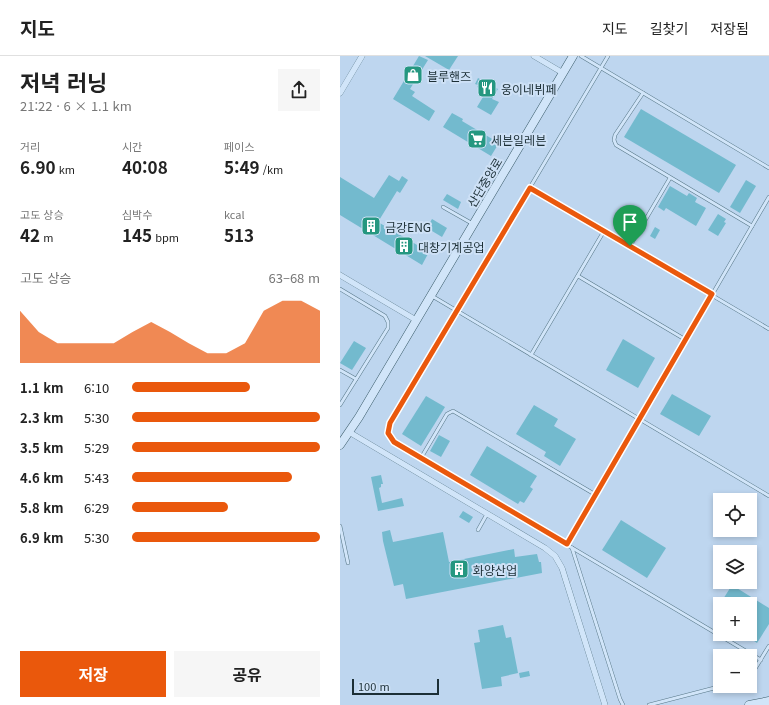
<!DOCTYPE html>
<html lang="ko">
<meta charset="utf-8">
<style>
:root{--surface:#fff;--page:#f6f6f6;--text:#222;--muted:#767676;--line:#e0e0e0;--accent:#ea580c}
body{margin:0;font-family:Georgia,"Noto Sans KR",serif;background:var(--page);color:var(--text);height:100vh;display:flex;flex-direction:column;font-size:15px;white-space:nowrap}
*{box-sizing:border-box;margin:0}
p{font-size:13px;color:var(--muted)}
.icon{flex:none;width:22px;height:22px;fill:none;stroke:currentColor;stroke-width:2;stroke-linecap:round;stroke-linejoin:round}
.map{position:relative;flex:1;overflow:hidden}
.sheet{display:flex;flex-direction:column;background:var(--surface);width:340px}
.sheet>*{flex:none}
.controls{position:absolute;left:373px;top:437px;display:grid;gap:8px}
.controls a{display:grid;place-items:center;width:44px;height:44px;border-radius:0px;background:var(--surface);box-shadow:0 2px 6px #0003;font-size:20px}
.scale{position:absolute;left:12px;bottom:10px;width:87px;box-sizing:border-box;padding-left:4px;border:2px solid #1c2f36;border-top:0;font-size:11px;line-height:14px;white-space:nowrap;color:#1c2f36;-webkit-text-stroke:3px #cee1f6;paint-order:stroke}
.pin{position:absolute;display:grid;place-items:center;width:34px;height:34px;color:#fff;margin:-41px -17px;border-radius:50% 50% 50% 0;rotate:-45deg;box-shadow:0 0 4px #0007}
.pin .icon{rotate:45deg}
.round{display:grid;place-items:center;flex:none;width:42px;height:42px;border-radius:0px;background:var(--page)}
.headline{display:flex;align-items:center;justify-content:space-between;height:68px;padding:0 20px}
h1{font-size:22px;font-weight:700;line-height:30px}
.metrics{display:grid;grid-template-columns:repeat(3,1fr);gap:6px;height:68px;padding:4px 20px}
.metrics div{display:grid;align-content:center}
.metrics b{font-size:17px;font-weight:700}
.metrics small{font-size:11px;font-weight:400}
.metrics p{font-size:11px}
.chart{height:112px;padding:8px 20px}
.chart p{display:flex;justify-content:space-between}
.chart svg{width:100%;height:72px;margin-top:4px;fill:var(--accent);opacity:.7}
.button{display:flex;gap:8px;margin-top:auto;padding:8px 20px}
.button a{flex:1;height:46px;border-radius:0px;background:var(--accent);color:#fff;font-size:16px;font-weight:700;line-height:46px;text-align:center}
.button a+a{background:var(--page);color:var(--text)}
ul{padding:0 20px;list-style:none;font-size:13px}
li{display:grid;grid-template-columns:64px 48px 1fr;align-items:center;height:30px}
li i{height:10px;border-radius:5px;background:var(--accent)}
header{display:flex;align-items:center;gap:24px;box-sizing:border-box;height:56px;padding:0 20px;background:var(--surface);border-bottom:1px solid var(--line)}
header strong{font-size:19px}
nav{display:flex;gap:22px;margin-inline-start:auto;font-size:14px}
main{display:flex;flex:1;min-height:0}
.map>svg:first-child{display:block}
.building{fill:#73bace}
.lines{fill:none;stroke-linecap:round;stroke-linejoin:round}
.lane-casing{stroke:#577787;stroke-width:4}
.street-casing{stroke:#577787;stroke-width:6}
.secondary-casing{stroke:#3a5b69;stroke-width:9}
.lane{stroke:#d1e5f9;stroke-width:3}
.street{stroke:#d1e5f9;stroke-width:5.5}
.secondary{stroke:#d1e5f9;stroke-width:8}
.route-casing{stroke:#fff;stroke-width:8}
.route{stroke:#ea580c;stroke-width:5}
.labels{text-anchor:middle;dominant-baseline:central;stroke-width:4;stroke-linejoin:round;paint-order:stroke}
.poi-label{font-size:12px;fill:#1c2f36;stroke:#cee1f6;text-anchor:start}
.street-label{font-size:12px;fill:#1c2f36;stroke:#cee1f6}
</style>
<header>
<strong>지도</strong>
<nav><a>지도</a><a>길찾기</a><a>저장됨</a></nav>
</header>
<main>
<section class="sheet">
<div class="headline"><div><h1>저녁 러닝</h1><p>21:22 · 6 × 1.1 km</p></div><a class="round"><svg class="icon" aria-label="share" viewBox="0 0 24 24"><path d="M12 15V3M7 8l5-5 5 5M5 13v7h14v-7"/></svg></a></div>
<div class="metrics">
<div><p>거리</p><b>6.90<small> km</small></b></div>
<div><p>시간</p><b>40:08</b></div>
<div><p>페이스</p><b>5:49<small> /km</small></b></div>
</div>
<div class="metrics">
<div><p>고도 상승</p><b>42<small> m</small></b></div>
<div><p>심박수</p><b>145<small> bpm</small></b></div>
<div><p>kcal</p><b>513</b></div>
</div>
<div class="chart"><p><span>고도 상승</span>63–68 m</p>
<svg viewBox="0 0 160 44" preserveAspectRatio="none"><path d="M0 44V12L10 25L20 32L30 32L40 32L50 32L60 25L70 19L80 25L90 32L100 38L110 38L120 32L130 12L140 6L150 6L160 12V44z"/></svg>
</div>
<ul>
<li><b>1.1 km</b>6:10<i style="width:63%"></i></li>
<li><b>2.3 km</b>5:30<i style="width:100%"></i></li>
<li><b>3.5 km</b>5:29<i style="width:100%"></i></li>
<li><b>4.6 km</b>5:43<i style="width:85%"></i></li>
<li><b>5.8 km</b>6:29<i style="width:51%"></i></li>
<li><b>6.9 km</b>5:30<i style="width:100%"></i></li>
</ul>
<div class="button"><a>저장</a><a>공유</a></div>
</section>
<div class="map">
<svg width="429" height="649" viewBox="0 0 429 649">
<rect width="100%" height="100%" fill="#bed6ef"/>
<!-- building -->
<g class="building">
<polygon points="79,0 88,4 70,33 75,36 72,40 95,55 89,65 53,43"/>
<polygon points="85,0 118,0 109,14"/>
<polygon points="138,22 158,33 152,43 159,46 151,59 137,51 146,36 137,31 138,29 135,28"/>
<polygon points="301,53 396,109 379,137 284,81"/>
<polygon points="112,57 123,63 122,65 159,87 151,100 103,71"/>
<polygon points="49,119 59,125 62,120 68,124 60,137 57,135 38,166 89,196 82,209 0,159 0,121 34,142"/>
<polygon points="406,124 416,130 400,157 390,151"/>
<polygon points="330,130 347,140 349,137 357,142 355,146 366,152 356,170 326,152 324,155 318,151"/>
<polygon points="107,138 121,146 118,153 103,144"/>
<polygon points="378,158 386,163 384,166 386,167 378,180 368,174"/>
<polygon points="92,163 107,172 102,181 87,172"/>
<polygon points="315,171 320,174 315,183 310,180"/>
<polygon points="283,283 315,302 298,332 266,314"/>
<polygon points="14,285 26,292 12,314 0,307"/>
<polygon points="332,338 371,360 359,380 320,358"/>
<polygon points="86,340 105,351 81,390 62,378"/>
<polygon points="194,349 218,363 214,370 236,383 220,410 204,400 206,396 176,378"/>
<polygon points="99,379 110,385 101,401 90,395"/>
<polygon points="147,390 197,420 190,431 193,433 184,447 180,445 178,448 130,419"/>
<polygon points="41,419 43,428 41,428 41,431 39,432 42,447 62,442 64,450 38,455 31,421"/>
<polygon points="123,455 133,461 129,467 119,461"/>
<polygon points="281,464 326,492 307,522 262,494"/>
<polygon points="50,474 53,486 103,476 109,506 174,493 175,501 197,498 199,506 201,506 202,517 66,543 63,528 54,530 43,485 42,476"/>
<polygon points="392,529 429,552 429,568 417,587 404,578 410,578 410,548 380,548 380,563 373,559"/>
<polygon points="163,569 166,582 171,581 178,617 161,621 162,630 142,633 134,587 140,586 138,574"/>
<polygon points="189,615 190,620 180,622 179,617"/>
</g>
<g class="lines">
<defs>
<g id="lane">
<polyline points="241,0 429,112"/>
<polyline points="268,0 50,367 49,379 54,386 421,604"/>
<polyline points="303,37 275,79 274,84 276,89 412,170"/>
<polyline points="190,132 429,273"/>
<polyline points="103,151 133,168"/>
<polyline points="290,190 330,122"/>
<polyline points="238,220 346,284"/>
<polyline points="0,233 45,260 48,266 48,272 0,349"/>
<polyline points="92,240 429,440"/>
<polyline points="191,299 264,175"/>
<polyline points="0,314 16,323"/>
<polyline points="81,402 107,358 113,355 256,439"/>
<polyline points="0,470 8,507"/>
<polyline points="138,474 147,458"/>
<polyline points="227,488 429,141"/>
<polyline points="232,492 280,643 283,649"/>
<polyline points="410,621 429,590"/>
<polyline points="309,649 382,630"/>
</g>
<g id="street">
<polyline points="194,0 223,17"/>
<polyline points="0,37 22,0"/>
<polyline points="0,219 76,264"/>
<polyline points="9,376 205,492 215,500 222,512 265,649"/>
</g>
<g id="secondary">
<polyline points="0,389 19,361 233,0"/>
<polyline points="409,649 429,645"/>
</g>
</defs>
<!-- lane casing -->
<use href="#lane" class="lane-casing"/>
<!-- street casing -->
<use href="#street" class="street-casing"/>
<!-- secondary casing -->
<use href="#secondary" class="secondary-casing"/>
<!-- lane -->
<use href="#lane" class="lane"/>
<!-- street -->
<use href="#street" class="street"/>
<!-- secondary -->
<use href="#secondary" class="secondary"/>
</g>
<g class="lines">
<defs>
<polygon id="route" points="190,132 372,238 227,488 54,386 48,377 50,367"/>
</defs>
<!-- route casing -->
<use href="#route" class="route-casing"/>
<!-- route -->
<use href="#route" class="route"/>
</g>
<!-- icons -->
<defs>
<symbol id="shop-square" viewBox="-11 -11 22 22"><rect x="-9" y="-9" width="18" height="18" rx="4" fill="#259780" stroke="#cee1f6"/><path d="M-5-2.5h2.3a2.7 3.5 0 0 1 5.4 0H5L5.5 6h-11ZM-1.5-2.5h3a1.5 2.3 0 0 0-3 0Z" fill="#fff"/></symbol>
<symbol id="restaurant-square" viewBox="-11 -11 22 22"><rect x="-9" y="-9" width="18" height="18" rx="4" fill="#259780" stroke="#cee1f6"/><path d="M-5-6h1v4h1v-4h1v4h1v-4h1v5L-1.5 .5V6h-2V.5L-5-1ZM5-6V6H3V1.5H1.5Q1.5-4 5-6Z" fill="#fff"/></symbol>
<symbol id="supermarket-square" viewBox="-11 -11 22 22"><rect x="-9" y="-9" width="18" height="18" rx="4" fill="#259780" stroke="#cee1f6"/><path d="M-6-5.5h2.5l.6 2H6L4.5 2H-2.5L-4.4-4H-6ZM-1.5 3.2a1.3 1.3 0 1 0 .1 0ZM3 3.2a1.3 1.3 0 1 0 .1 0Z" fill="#fff"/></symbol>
<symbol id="building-square" viewBox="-11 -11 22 22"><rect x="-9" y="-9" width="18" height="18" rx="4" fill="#259780" stroke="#cee1f6"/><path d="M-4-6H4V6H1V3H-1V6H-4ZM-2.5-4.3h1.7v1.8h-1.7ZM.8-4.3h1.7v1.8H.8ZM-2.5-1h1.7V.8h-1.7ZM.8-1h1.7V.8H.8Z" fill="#fff"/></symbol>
</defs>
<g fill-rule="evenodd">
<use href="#shop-square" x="62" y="8" width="22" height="22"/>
<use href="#restaurant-square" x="136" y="21" width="22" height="22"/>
<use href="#supermarket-square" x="126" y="72" width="22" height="22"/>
<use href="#building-square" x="20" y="159" width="22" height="22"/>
<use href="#building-square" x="53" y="179" width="22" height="22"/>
<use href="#building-square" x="108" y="502" width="22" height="22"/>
</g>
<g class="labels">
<!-- poi labels -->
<g class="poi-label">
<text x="87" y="19">블루핸즈</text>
<text x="161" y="32">웅이네뷔페</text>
<text x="151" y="83">세븐일레븐</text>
<text x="45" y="170">금강ENG</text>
<text x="78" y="190">대창기계공업</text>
<text x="133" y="513">화양산업</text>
</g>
<!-- street labels -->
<g class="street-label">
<text transform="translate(144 126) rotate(-59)">산단중앙로</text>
</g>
</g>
</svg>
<div class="controls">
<a><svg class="icon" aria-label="locate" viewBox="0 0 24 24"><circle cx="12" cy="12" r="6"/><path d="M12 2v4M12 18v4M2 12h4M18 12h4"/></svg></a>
<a><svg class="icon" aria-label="layers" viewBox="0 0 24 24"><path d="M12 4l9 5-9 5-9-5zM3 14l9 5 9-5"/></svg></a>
<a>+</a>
<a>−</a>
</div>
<div class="scale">100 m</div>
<div class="pin" style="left:290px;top:190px;background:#1e9e55"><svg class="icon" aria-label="arrive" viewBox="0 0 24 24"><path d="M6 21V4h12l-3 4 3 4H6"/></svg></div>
</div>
</main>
